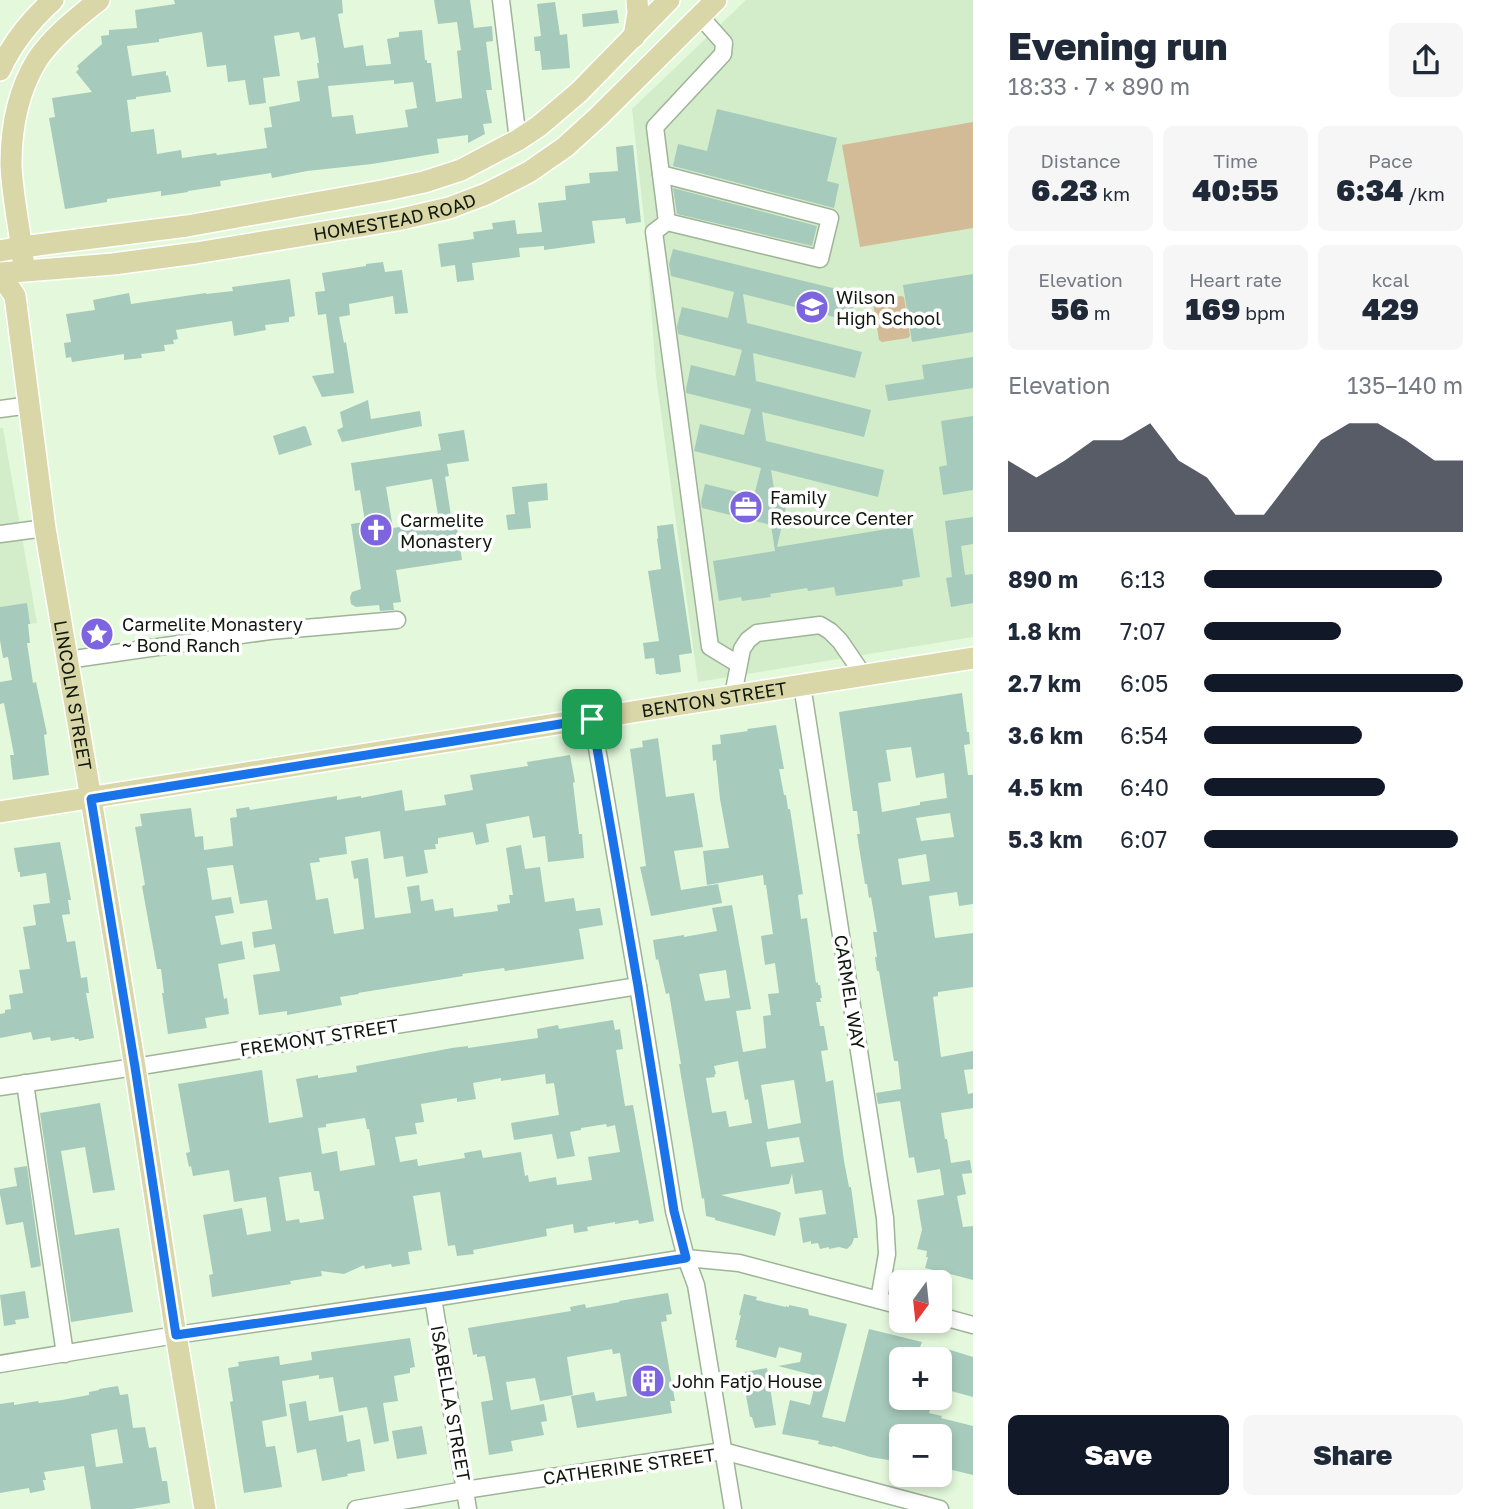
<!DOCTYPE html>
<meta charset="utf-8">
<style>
:root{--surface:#fff;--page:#f6f6f7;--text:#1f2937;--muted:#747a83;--accent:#111827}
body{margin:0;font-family:"Golos Text",sans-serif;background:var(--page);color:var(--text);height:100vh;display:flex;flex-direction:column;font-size:26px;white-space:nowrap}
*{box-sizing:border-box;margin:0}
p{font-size:23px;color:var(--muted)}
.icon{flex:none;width:38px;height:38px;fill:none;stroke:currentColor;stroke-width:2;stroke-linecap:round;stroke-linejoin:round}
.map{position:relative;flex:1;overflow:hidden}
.details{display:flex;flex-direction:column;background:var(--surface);width:525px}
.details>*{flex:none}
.needle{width:46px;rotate:195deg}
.fabs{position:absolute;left:889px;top:1270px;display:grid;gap:14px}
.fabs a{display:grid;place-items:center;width:63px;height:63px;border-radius:10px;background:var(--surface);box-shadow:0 4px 10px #0003;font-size:35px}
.pin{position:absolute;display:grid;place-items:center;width:60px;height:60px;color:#fff;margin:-30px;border-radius:14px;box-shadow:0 4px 10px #0006}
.round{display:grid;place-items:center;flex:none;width:74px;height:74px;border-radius:10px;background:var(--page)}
.overview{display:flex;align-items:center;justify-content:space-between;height:119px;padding:0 35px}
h1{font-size:38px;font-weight:800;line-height:52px}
.stats{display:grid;grid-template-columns:repeat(3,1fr);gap:10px;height:119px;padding:7px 35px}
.stats div{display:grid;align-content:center;border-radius:10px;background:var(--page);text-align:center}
.stats b{font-size:30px;font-weight:800}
.stats small{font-size:19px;font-weight:400}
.stats p{font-size:19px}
.chart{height:196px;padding:14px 35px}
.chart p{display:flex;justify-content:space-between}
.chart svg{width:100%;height:126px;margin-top:7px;fill:var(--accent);opacity:.7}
.action{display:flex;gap:14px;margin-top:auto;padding:14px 35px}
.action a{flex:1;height:80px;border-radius:10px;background:var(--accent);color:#fff;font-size:28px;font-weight:800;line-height:80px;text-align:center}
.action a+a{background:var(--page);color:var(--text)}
ul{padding:0 35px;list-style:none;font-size:23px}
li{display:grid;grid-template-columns:112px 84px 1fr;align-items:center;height:52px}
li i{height:18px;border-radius:9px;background:var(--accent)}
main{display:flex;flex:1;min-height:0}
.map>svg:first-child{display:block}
.built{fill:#d3edca}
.green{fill:#d3bb98}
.building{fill:#a6cabb;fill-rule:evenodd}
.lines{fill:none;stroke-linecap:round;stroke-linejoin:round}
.minor-casing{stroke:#9eb398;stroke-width:19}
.major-casing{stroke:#fff;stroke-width:24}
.minor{stroke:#fff;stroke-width:16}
.major{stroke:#d9d7a8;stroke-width:21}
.route-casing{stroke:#fff;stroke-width:14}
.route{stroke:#1a73e8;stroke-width:9}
.labels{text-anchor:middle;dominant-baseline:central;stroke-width:7;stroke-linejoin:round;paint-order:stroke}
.street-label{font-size:18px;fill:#10180e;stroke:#fff}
.poi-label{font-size:18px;fill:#10180e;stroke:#fff;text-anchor:start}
</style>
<main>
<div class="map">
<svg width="973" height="1509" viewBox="0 0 973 1509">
<rect width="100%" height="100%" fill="#e4f9dc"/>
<!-- built -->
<g class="built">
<polygon points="746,0 973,0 973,637 698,682 656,376 646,237 632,109"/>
<polygon points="0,428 3,428 37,623 0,629"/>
</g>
<!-- green -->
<g class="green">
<polygon points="973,122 973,228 860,247 842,145"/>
<polygon points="901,296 904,297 910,336 908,338 882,342 879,340 873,303 875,301"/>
</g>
<!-- building -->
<g class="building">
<path d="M174 0H342L343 13 338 14 344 48 363 45 366 66 391 64 387 39 399 37V32L422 30 425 60H427V63H431L436 102 462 98 457 51 461 50 457 22 438 24 434 0H470L474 28 492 26 493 41 486 42 492 90H486L492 123 483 124 485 134 468 143V135L437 139 439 153 372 164 307 171 272 178 271 173 220 181 221 186 188 191V192L161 196V191L107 199V202L65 209 49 118 55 117 52 98 92 92 76 72 79 69 77 66 102 44 101 36 109 35V30L137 28 135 10 175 4ZM202 32 207 67 226 65 228 82 245 80 249 105 266 103 263 78 280 76 274 36 299 32 301 40 315 37 319 63H317L319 78 297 81 300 101 269 107 272 127 264 128 267 148 217 155 216 153 182 158 181 150 157 154 154 129 131 132 127 100 136 99V97L171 92 168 75 166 76V71L132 76 127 46 159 42V39ZM394 80V84L413 82 417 108 405 110 408 127 356 134 353 115 332 117 328 86Z"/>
<polygon points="555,2 560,35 567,34 570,68 542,70 540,51 535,51 534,37 541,36 537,4"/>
<polygon points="617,10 619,23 583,27 582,14"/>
<polygon points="717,109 837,138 827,181 839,184 834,208 673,166 678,144 707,151"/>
<polygon points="633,145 641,222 626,224 625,218 592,221 595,243 544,250 544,246 519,248 520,257 472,263 474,280 457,282 455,265 441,267 438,244 474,239 473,232 493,229 492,223 515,220 517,234 542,232 538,203 566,200 565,186 590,183 589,173 618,171 616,147"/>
<polygon points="673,188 817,226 812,246 677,214"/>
<polygon points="673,249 857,294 850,321 743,294 747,323 862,352 855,378 753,353 756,381 871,410 864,437 762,412 766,441 884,470 878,497 771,470 776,501 787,503 777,547 912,525 920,577 902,580 903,586 836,596 834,587 808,591 807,588 770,594 771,597 742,601 741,597 719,601 713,561 775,551 771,525 702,508 701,502 705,484 754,496 761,468 694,451 700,424 744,435 751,409 686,393 686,389 691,365 735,376 742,350 678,334 677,326 682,307 728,318 734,292 671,276 669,264"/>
<polygon points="383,262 385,272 402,270 408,313 395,314 393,296 349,304 350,315 339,317 344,343 346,342 354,393 322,397 312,376 334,373 326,314 318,315 315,292 325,291 322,273 366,266 366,264"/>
<polygon points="973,274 973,332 912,342 903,285"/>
<polygon points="290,279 295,316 289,317 289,322 265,325 266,330 234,336 232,321 176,330 178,339 173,340 174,344 164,345 165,351 141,354 142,358 124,360 124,354 72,362 71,357 66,358 64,343 71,342 66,314 95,310 93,300 129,293 131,304 206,293 206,294 233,291 232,287"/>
<polygon points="973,357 973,388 888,401 885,385 924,379 922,365"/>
<polygon points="368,400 371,419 420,411 422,426 342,442 337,430 343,427 340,412"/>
<polygon points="973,416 973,490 943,495 939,467 947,465 941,421"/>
<polygon points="304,426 306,427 312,445 279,455 273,436"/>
<path d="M464 430 469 461 447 464 449 476 445 477 452 522H456L462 560 396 570 401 602 393 603 394 610 380 611 379 605 356 607 351 604 350 597 352 592 361 589 351 524 365 522 360 490 355 491 351 463 441 450 438 434ZM432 479 439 521 393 528 386 487Z"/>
<polygon points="547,483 548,500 528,502 531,528 508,530 506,515 515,514 512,487"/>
<polygon points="973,517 973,544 961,546 965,575 973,574 973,603 951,607 946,578 952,577 945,521"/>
<polygon points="673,524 692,653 679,655 681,672 659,675 659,674 656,674 654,658 645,659 643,643 659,641 648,571 661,569 657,539 658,538 657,526"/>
<polygon points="27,603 30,624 28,624 30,643 27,643 33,683 36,682 47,734 44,735 49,775 13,780 10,755 14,755 4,703 0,704 0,682 12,680 8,657 3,658 0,640 0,607"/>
<path d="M962 693 967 732H969L970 744 964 745 968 775H973V904L959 906 957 892 929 896 935 938 973 933V987L938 992V996L933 997 941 1057 973 1051V1069L964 1070 968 1094 973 1093V1108L941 1113 945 1139H947L951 1163 970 1160 972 1173 962 1174 966 1194 957 1196 963 1227 973 1226V1280L950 1274 949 1277 936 1274 937 1271 925 1268 928 1257H926L927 1251 917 1249 922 1230 917 1200 944 1195 940 1169 917 1173 914 1157 909 1158 900 1101 878 1104 876 1093 901 1089 898 1061H894L879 971H877L875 957H877L873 932H877L871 897 869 898 867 884H865L859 847 857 834H860L857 811H853L839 712ZM911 747 916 778 944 773 947 798 920 802V805L882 812 878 783 891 781 886 750ZM950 813 954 837 921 841 916 818ZM926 854 930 881 902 885 898 859Z"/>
<path d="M776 725 784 769H779L784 795H786L788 809H790L803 894 798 895 801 919 807 918 816 983 818 982V985H820L822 998H820L821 1002H816L820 1026H824L828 1050 821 1051 826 1082 833 1080 844 1161 849 1187H851L858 1238H854L852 1244 847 1249 839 1247 829 1249V1247L820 1249 818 1243 811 1244V1241L803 1243 799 1218 826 1214 822 1190 795 1194 792 1174 789 1184 721 1195 775 1210 781 1213 775 1236 715 1220V1218L706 1216 704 1198 702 1199 679 1064H681L669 993 666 994 658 959 656 960 653 940 684 935V937L717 931 712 908 732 905 751 1009 736 1011 743 1052 766 1048 763 1016 771 1015 768 994 779 993 775 963 765 965 761 936 773 934 766 885H764L763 875 707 885 703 851 729 848 720 799 716 760 713 761 712 745 721 744 720 735 748 731 747 729ZM726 970 730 998 705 1001 699 974ZM738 1061 745 1100 748 1099 752 1123 729 1127 726 1111 712 1113 706 1078 715 1077 714 1075 716 1074 714 1066ZM794 1080 801 1123 768 1129 761 1085ZM799 1137 804 1162 771 1167 766 1142Z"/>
<polygon points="658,738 666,797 694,793 703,847 674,851 681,890 718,884 722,903 651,916 640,867 646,866 630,749 643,747 642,741"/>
<polygon points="570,755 575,782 573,783 579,834 582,834 584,858 548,862 545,836 533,838 529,816 486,824 489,842 476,845 473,832 438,838 438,844 435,844 436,849 424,850 428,873 406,877 403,856 384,859 380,831 345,837 347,854 319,858 320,862 310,863 316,900 328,898 334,934 364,929 358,878 354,879 351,861 368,858 375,918 411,913 407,887 419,885 421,901 433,899 435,911 453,908 454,917 498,911 497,905 510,903 509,895 513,895 506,848 521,845 525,869 540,867 545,902 574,898 576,911 600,908 603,925 579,929 584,959 505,971 504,968 462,974 463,976 358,993 359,994 340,997 342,1005 287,1015 287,1011 259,1015 253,975 280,971 275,944 254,948 252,932 272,929 267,900 240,904 233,865 207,868 212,900 231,897 234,913 215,916 221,945 242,941 245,959 218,964 224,999 227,998 229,1014 205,1018 207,1028 168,1034 162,993 164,993 161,969 157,969 142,886 145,885 135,827 142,826 140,814 191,808 195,837 203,836 204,850 233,846 230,818 237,817 236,809 249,807 250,810 337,796 337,800 361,796 361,798 402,790 405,811 446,805 444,795 473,790 470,775 528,766 527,762"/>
<polygon points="60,842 71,900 68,900 70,914 62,915 67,942 75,941 81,978 87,977 89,993 86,993 94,1038 79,1041 79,1039 75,1039 74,1037 51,1041 50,1037 33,1040 31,1032 0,1038 0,1014 5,1013 5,1010 11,1009 9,995 23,993 19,970 30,969 23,927 36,925 33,905 50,903 46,873 20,877 20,872 18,872 14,848"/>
<path d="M613 1020 615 1030 620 1029 623 1049 616 1050 625 1106 633 1105 654 1221 639 1224 638 1220 615 1224V1222L587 1227 588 1231 574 1233 573 1224 546 1229 547 1236 473 1250 474 1254 457 1256 455 1245 448 1246 440 1192 413 1196 422 1250 408 1252 410 1264 392 1267 391 1264 365 1269 364 1265 344 1274 321 1271 322 1276 290 1281 291 1284 212 1297 209 1275 213 1274 203 1215 242 1208 247 1235 271 1231 266 1197 234 1202 229 1170 193 1176 191 1166 189 1167 186 1153 190 1152 178 1084 262 1070 269 1123 303 1117 296 1079 318 1075V1078L357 1072 356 1066 452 1048 468 1046V1048L538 1038 537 1029 558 1025 559 1029ZM545 1074 546 1084 554 1083 559 1115 511 1123 514 1140 552 1134 557 1159 575 1156 570 1132 581 1130V1128L606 1124 607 1127 615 1125 620 1152 588 1157 592 1180 557 1185 556 1177 529 1182 528 1175 525 1176 521 1152 483 1158 481 1150 464 1153 465 1158 418 1166 417 1159 400 1162 395 1137 417 1134 415 1123 424 1122 421 1104 457 1098V1102L476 1099 473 1083 501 1078V1081ZM365 1118 367 1129H369L375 1165 340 1171 337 1151 322 1154 318 1128 326 1127V1124ZM311 1172 314 1191H319L324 1219 300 1223 299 1219 286 1221 279 1177Z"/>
<polygon points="100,1103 115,1190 93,1193 85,1147 61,1151 75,1235 119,1228 133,1312 71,1322 40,1113"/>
<polygon points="27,1166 41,1266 31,1268 23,1222 6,1225 0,1194 0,1189 17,1186 14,1168"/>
<polygon points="25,1291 29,1318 15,1320 16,1324 4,1326 0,1295"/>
<polygon points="668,1293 672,1314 666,1315 667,1321 661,1322 675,1401 670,1401 672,1413 577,1428 571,1396 594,1392 596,1401 627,1396 620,1353 613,1354 612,1349 567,1357 573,1395 540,1401 535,1378 506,1382 511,1410 544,1404 547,1421 541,1422 544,1435 511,1441 513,1451 489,1455 481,1402 493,1400 489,1376 485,1356 477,1357 477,1354 473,1355 468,1328 571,1311 570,1307 585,1304 586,1308 620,1302 619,1301"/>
<polygon points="744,1294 757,1297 756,1300 786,1307 786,1306 789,1307 789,1305 808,1309 809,1315 847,1324 822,1417 845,1422 869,1329 922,1342 920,1347 946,1353 947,1349 973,1357 973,1397 940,1388 940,1360 901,1360 901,1398 933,1398 929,1413 942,1416 941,1418 973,1426 973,1475 940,1467 940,1437 901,1437 901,1462 870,1457 833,1446 832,1447 818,1444 819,1441 782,1434 790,1400 810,1405 817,1376 778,1366 800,1362 802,1353 779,1347 776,1358 736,1347 737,1340 735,1340 741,1315 739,1315"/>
<polygon points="410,1338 415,1367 410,1368 410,1373 394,1376 398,1401 383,1403 389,1441 374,1444 367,1407 339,1412 333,1377 319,1379 319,1375 282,1381 287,1416 262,1421 266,1447 275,1446 282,1487 244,1493 230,1402 233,1401 228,1368 239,1366 238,1362 279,1356 280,1365 312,1360 311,1352"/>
<polygon points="767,1368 776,1425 755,1428 752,1417 750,1417 744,1385 747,1384 745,1372"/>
<path d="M118 1386 120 1395 128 1394 133 1428 145 1427 149 1448 156 1447 162 1481H167L170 1503 132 1509H91L84 1466 44 1472 46 1480H43L45 1490 30 1493 29 1488 0 1493V1404L14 1402V1405L38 1401 39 1403 62 1400 89 1395V1392L99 1390V1389ZM117 1429 123 1463 96 1467 91 1434Z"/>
<polygon points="306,1401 309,1421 343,1415 347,1442 360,1439 365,1471 347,1474 348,1476 322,1481 316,1449 297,1453 289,1404"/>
<polygon points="422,1426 427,1454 397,1459 392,1431"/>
</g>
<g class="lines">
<defs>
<g id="minor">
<polyline points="501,0 518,140"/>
<polyline points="661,174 830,218 820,259 667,222 654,232 710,647 738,664"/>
<polyline points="667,222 655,127 723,54 724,43 699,15"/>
<polyline points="0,409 30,405"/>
<polyline points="0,534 45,528"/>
<polyline points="67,660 270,631 397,620"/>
<polyline points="802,685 885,1218 887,1254 879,1300"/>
<polyline points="733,695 742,649 748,640 757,633 820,625 830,631 840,641 864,676"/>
<polyline points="592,719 638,986 674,1211 686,1258 696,1285 733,1509"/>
<polyline points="25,1083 65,1354"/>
<polyline points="0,1087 135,1067 638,986"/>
<polyline points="433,1298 468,1509"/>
<polyline points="940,1316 973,1325"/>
<polyline points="0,1364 176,1335 433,1298 686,1258 739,1263 901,1306"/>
<polyline points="356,1509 465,1490 723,1451 940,1509"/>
</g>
<g id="major">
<polyline points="634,37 638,13 637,0"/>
<path d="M0 70C12 43 31 20 53 0"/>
<polyline points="0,251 22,247 187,226 382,191 424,182 461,170 518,140 539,126 579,92 669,0"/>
<path d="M23 260C20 229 12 195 11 164 11 128 18 91 37 60 53 36 77 18 99 0"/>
<path id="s1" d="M0 273 113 264 196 253 397 220 449 208 486 194 529 172 565 147 598 117 716 0"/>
<path id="s2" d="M0 274 15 296 45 528 91 799 135 1067 176 1335 205 1509"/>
<path id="s3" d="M0 812 973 658"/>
</g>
</defs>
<!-- minor casing -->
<use href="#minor" class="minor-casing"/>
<!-- major casing -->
<use href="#major" class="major-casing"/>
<!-- minor -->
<use href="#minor" class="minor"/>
<!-- major -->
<use href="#major" class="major"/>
</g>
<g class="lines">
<defs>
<polygon id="route" points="592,719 638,986 674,1211 686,1258 452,1295 176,1335 135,1067 91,799"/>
</defs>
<!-- route casing -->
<use href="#route" class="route-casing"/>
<!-- route -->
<use href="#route" class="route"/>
</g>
<!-- icons -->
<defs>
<symbol id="school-disc" viewBox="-11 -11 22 22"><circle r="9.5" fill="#7e65e0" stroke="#fff"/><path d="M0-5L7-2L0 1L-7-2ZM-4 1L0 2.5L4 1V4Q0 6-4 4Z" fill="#fff"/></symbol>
<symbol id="office-disc" viewBox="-11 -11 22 22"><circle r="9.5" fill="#7e65e0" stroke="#fff"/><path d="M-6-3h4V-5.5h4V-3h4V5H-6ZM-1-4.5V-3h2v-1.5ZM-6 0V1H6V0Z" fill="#fff"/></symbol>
<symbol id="church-disc" viewBox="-11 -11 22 22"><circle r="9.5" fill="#7e65e0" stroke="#fff"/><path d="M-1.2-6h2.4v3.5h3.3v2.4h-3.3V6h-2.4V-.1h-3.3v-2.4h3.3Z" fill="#fff"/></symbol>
<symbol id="sight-disc" viewBox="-11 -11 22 22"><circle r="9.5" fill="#7e65e0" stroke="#fff"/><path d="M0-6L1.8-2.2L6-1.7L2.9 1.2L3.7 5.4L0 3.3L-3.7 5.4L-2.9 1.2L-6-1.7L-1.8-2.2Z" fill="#fff"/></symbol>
<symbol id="building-disc" viewBox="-11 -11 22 22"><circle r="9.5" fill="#7e65e0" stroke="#fff"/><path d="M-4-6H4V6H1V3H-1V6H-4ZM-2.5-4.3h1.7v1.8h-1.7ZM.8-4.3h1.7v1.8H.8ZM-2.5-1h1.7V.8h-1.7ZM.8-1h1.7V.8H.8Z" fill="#fff"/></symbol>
</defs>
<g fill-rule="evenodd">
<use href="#school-disc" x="793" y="288" width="38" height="38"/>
<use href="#office-disc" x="727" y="488" width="38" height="38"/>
<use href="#church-disc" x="357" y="511" width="38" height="38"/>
<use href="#sight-disc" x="78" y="615" width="38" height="38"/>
<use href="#building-disc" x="629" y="1362" width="38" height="38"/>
</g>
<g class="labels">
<!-- street labels -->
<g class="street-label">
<text stroke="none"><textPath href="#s1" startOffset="399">HOMESTEAD ROAD</textPath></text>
<text stroke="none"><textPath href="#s2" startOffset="430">LINCOLN STREET</textPath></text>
<text stroke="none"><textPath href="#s3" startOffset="723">BENTON STREET</textPath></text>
<text transform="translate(850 992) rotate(81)">CARMEL WAY</text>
<text transform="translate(319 1037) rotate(-9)">FREMONT STREET</text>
<text transform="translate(451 1403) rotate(80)">ISABELLA STREET</text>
<text transform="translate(629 1466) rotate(-8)">CATHERINE STREET</text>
</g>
<!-- poi labels -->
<g class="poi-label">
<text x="836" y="297">Wilson<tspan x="836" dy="21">High School</tspan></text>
<text x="770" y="497">Family<tspan x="770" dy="21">Resource Center</tspan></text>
<text x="400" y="520">Carmelite<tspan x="400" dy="21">Monastery</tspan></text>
<text x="122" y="624">Carmelite Monastery<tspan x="122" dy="21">~ Bond Ranch</tspan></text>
<text x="672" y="1381">John Fatjo House</text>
</g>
</g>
</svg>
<div class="fabs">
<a><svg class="needle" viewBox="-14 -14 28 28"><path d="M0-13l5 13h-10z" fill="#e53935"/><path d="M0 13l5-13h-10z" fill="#747a83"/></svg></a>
<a>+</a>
<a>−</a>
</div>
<div class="pin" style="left:592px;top:719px;background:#1e9e55"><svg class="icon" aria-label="arrive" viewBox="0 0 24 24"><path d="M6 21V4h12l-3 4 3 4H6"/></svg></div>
</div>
<section class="details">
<div class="overview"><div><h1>Evening run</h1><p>18:33 · 7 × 890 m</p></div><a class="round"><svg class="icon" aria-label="share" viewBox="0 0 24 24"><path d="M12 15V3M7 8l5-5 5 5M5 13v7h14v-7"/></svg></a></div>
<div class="stats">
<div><p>Distance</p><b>6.23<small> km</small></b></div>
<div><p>Time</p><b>40:55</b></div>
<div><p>Pace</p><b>6:34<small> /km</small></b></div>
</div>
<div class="stats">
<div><p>Elevation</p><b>56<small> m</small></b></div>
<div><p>Heart rate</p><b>169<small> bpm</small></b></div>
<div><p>kcal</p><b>429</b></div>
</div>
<div class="chart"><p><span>Elevation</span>135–140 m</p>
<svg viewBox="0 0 160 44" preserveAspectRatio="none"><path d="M0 44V19L10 25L20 19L30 12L40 12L50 6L60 19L70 25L80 38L90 38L100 25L110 12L120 6L130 6L140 12L150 19L160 19V44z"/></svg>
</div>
<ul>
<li><b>890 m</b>6:13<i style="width:92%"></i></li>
<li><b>1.8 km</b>7:07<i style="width:53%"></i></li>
<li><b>2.7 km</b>6:05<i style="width:100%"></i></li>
<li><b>3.6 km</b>6:54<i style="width:61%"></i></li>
<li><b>4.5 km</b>6:40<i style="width:70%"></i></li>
<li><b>5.3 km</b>6:07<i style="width:98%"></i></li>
</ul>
<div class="action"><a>Save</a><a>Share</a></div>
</section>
</main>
